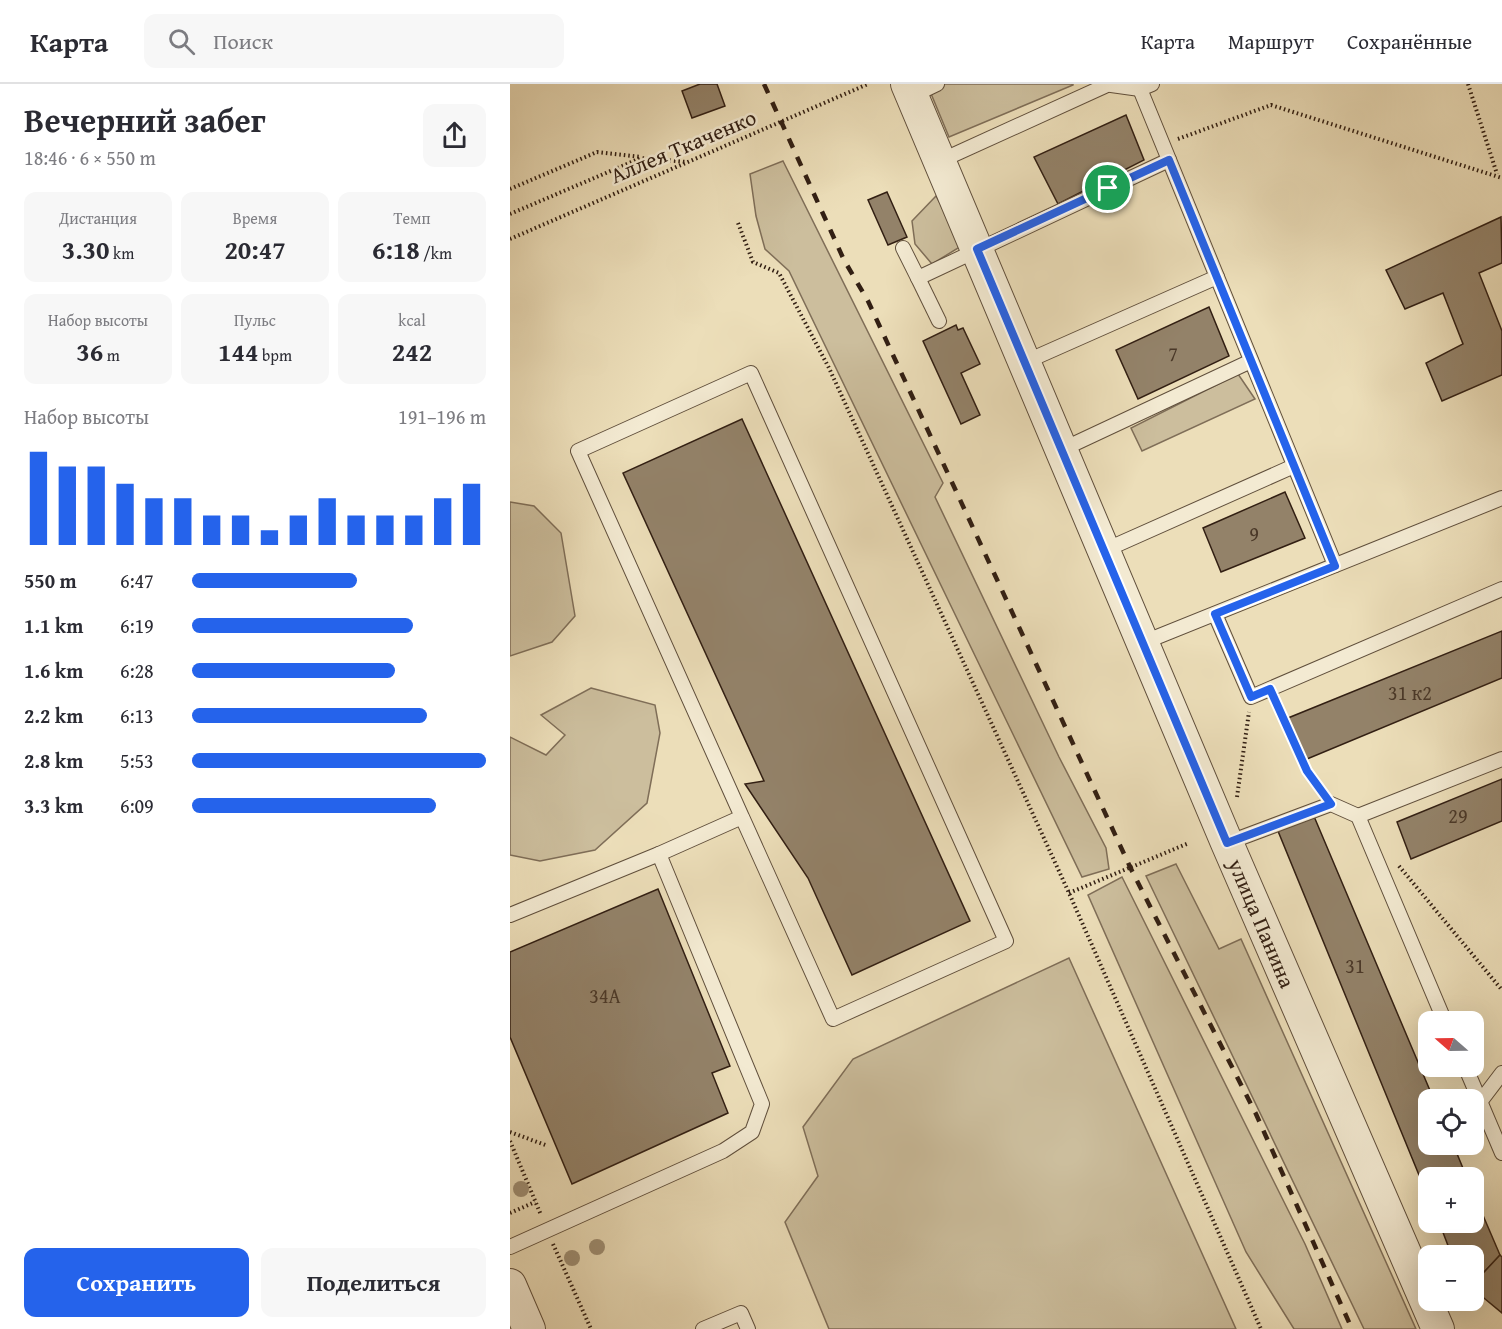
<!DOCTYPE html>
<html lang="ru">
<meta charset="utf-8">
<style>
:root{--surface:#fff;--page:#f7f7f7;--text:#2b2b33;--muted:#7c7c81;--line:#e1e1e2;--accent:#2563eb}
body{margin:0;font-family:"Gentium Book Plus",serif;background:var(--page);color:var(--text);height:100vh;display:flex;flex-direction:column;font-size:22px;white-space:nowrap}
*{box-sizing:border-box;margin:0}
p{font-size:20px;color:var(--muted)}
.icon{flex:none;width:33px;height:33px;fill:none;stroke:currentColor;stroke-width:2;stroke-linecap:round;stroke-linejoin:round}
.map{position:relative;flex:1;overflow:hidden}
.side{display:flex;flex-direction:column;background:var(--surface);width:510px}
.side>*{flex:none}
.needle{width:39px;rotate:290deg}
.controls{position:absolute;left:908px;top:927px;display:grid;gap:12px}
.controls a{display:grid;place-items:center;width:66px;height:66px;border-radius:12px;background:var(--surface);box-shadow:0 6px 24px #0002;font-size:30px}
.pin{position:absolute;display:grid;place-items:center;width:51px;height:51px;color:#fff;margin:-26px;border:3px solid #fff;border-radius:50%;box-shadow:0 2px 6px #0007}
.round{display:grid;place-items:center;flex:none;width:63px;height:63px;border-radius:12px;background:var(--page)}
.head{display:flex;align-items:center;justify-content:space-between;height:102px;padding:0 24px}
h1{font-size:33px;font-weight:700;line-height:45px}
.figures{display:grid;grid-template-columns:repeat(3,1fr);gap:9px;height:102px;padding:6px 24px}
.figures div{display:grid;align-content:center;border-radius:12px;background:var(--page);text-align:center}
.figures b{font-size:26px;font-weight:700}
.figures small{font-size:16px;font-weight:400}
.figures p{font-size:16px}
.chart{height:168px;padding:12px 24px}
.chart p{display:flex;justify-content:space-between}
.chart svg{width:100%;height:108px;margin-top:6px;stroke:var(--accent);stroke-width:6}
.button{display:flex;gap:12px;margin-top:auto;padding:12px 24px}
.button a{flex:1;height:69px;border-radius:12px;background:var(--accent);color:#fff;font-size:24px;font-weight:700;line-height:69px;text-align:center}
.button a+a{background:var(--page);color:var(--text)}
ul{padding:0 24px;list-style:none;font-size:20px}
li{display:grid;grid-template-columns:96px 72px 1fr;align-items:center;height:45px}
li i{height:15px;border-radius:8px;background:var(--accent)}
header{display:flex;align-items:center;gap:36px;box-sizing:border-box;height:84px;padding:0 30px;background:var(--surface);border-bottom:2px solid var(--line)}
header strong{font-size:28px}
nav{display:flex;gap:33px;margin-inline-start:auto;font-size:21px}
.search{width:420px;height:54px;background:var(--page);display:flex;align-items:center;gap:15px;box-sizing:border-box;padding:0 21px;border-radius:12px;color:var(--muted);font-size:22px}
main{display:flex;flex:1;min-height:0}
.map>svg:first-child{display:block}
.green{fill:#ccbe9d;stroke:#7f6e58;stroke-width:1.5}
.building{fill:#938269;stroke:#321f13;stroke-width:1.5}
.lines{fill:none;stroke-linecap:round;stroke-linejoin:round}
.service-casing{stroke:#604f3c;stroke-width:16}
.tertiary-casing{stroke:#604f3c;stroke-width:34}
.path{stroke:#321f13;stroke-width:4;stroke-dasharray:1.5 3;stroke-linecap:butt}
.service{stroke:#f3ead2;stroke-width:14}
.tertiary{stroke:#f3ead2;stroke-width:32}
.rail{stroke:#321f13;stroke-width:4.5;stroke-dasharray:10 10;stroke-linecap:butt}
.tree{fill:#9f8f74}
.route-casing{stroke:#fff;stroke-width:12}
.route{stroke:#2563eb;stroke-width:8}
.labels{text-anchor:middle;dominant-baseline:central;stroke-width:5;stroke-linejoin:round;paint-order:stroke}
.number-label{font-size:20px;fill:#4a3828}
.street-label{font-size:22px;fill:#321f13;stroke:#f3ead2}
</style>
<header>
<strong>Карта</strong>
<div class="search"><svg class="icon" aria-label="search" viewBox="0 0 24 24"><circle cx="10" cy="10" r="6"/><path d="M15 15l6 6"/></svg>Поиск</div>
<nav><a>Карта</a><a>Маршрут</a><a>Сохранённые</a></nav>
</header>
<main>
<section class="side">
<div class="head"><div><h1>Вечерний забег</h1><p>18:46 · 6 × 550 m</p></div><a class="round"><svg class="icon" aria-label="share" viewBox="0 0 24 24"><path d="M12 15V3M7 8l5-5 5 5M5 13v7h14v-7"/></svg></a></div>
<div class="figures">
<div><p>Дистанция</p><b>3.30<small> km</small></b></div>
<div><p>Время</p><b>20:47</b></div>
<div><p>Темп</p><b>6:18<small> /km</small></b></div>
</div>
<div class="figures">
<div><p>Набор высоты</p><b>36<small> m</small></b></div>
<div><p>Пульс</p><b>144<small> bpm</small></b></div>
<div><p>kcal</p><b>242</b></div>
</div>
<div class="chart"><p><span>Набор высоты</span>191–196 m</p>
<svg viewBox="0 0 160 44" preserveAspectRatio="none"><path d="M5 44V6M15 44V12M25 44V12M35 44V19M45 44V25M55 44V25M65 44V32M75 44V32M85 44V38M95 44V32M105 44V25M115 44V32M125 44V32M135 44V32M145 44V25M155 44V19"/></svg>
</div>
<ul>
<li><b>550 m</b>6:47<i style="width:56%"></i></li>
<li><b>1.1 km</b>6:19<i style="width:75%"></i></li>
<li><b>1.6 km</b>6:28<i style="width:69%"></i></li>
<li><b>2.2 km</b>6:13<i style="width:80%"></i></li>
<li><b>2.8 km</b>5:53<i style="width:100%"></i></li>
<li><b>3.3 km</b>6:09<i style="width:83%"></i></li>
</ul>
<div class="button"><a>Сохранить</a><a>Поделиться</a></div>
</section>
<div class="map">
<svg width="992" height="1245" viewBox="0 0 992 1245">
<rect width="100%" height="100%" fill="#ecdeb9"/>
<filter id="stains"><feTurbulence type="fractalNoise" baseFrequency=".00333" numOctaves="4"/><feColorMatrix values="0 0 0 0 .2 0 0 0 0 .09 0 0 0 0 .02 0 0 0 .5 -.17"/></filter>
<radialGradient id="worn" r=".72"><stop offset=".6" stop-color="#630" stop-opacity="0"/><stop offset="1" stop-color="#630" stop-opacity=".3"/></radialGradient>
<!-- green -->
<g class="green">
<polygon points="417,0 563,0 563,1 439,53"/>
<polygon points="273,77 433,399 425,413 549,673 596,764 599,785 572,793 279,187 255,165 246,132 240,90"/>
<polygon points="426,112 453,161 422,180 405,160 402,137"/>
<polygon points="728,290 745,315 632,367 621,344"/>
<polygon points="0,418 24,422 51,449 65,532 42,558 0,572"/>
<polygon points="81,604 145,621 150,649 137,719 85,766 30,777 0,771 0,653 36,671 55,651 31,631"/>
<polygon points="666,780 709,865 731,855 906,1245 854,1245 636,792"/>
<polygon points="612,793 795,1160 832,1245 784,1245 736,1168 578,811"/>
<polygon points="559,874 726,1245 319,1245 275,1138 308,1092 293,1043 343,975"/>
</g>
<!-- building -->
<g class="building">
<polygon points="190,0 207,0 215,22 182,34 172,7"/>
<polygon points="616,31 634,76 548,120 524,73"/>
<polygon points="377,108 397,153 378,161 358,116"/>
<polygon points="991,133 992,179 969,189 992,247 992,291 932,317 916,279 953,260 933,209 895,225 876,186"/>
<polygon points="699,223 719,272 628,315 606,266"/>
<polygon points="446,241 448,246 453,244 470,280 451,289 470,331 451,340 413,257"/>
<polygon points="232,335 460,837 342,891 298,794 235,700 254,697 113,389"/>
<polygon points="775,408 795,454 711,488 693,444"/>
<polygon points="992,547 992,594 797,675 778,634"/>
<polygon points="992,695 992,737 901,775 887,738"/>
<polygon points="803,730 924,1016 918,1016 918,1060 943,1060 957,1094 918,1094 918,1113 768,747"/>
<polygon points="148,805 220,982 202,989 218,1029 62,1100 0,953 0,868"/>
<polygon points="963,1108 990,1171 963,1200 963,1172 942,1172 929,1138 963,1138"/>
<polygon points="990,1171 992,1173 992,1229 963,1205 963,1200"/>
</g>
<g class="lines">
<defs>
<g id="service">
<polyline points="594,0 630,5"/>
<polyline points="642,0 630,5 825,481"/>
<polyline points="402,12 427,0"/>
<polyline points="430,77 595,2"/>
<polyline points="393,164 408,194 659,76"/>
<polyline points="408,194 429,237"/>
<polyline points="515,278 707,193"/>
<polyline points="551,366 741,277"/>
<polyline points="593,467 784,382"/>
<polyline points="705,530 741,613 992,505"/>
<polyline points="632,559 992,414"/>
<polyline points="848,732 992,675"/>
<polyline points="717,759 821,720 848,732 935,938"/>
<polyline points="149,770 232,733 68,367 241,289 496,857 323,935 232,733"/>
<polyline points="0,831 149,770 252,1020 242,1048 213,1067 0,1163"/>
<polyline points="955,982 992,1069"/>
<polyline points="970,1018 992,989"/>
<polyline points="193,1245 231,1229 238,1245"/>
</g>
<g id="tertiary">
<polyline points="397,0 717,759 928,1245"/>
<polyline points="0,1201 19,1245"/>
</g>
</defs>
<!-- service casing -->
<use href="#service" class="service-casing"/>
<!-- tertiary casing -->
<use href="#tertiary" class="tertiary-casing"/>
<!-- path -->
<g class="path">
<polyline points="958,0 987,90"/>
<polyline points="668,55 761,21 992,94"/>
<polyline points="0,105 87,68 131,73"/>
<polyline points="0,130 131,74 177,78"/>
<polyline points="228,139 243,178 269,189 319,284 559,809 751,1245"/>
<polyline points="0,155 358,0"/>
<polyline points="767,621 797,687 812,707"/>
<polyline points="727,713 739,628"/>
<polyline points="889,782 992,906"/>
<polyline points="559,809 679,759"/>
<polyline points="0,1048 38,1062"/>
<polyline points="0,1057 31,1131"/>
<polyline points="0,1129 25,1118"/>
<polyline points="43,1160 81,1245"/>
</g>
<!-- service -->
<use href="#service" class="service"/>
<!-- tertiary -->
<use href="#tertiary" class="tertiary"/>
<!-- rail -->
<polyline class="rail" points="254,0 334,176 358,217 621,785 746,1030 842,1245"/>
</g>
<!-- trees -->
<g class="tree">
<circle cx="11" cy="1105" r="8"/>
<circle cx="87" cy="1163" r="8"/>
<circle cx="62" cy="1174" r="8"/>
</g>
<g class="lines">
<defs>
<polygon id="route" points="659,76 825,482 705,530 741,613 760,605 797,687 821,720 717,759 467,165"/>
</defs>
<!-- route casing -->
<use href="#route" class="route-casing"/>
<!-- route -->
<use href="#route" class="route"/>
</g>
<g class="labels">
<!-- number labels -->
<g class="number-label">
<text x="663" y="269">7</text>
<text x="744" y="449">9</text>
<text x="900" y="608">31 к2</text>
<text x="948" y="731">29</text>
<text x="845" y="881">31</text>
<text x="95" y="911">34А</text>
</g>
<!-- street labels -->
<g class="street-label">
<text transform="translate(173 62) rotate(-23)">Аллея Ткаченко</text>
<text transform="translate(752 839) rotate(67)">улица Панина</text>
</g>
</g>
<rect width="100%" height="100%" filter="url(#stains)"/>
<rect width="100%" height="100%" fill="url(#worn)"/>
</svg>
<div class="controls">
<a><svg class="needle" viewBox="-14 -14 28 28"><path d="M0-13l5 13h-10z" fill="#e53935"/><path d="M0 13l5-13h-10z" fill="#7c7c81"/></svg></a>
<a><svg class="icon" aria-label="locate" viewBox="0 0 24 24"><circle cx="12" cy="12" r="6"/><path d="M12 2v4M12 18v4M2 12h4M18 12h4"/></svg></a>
<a>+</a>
<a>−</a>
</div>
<div class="pin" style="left:598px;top:104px;background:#1e9e55"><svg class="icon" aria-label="arrive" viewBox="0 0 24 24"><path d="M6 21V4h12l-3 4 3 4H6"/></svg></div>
</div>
</main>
